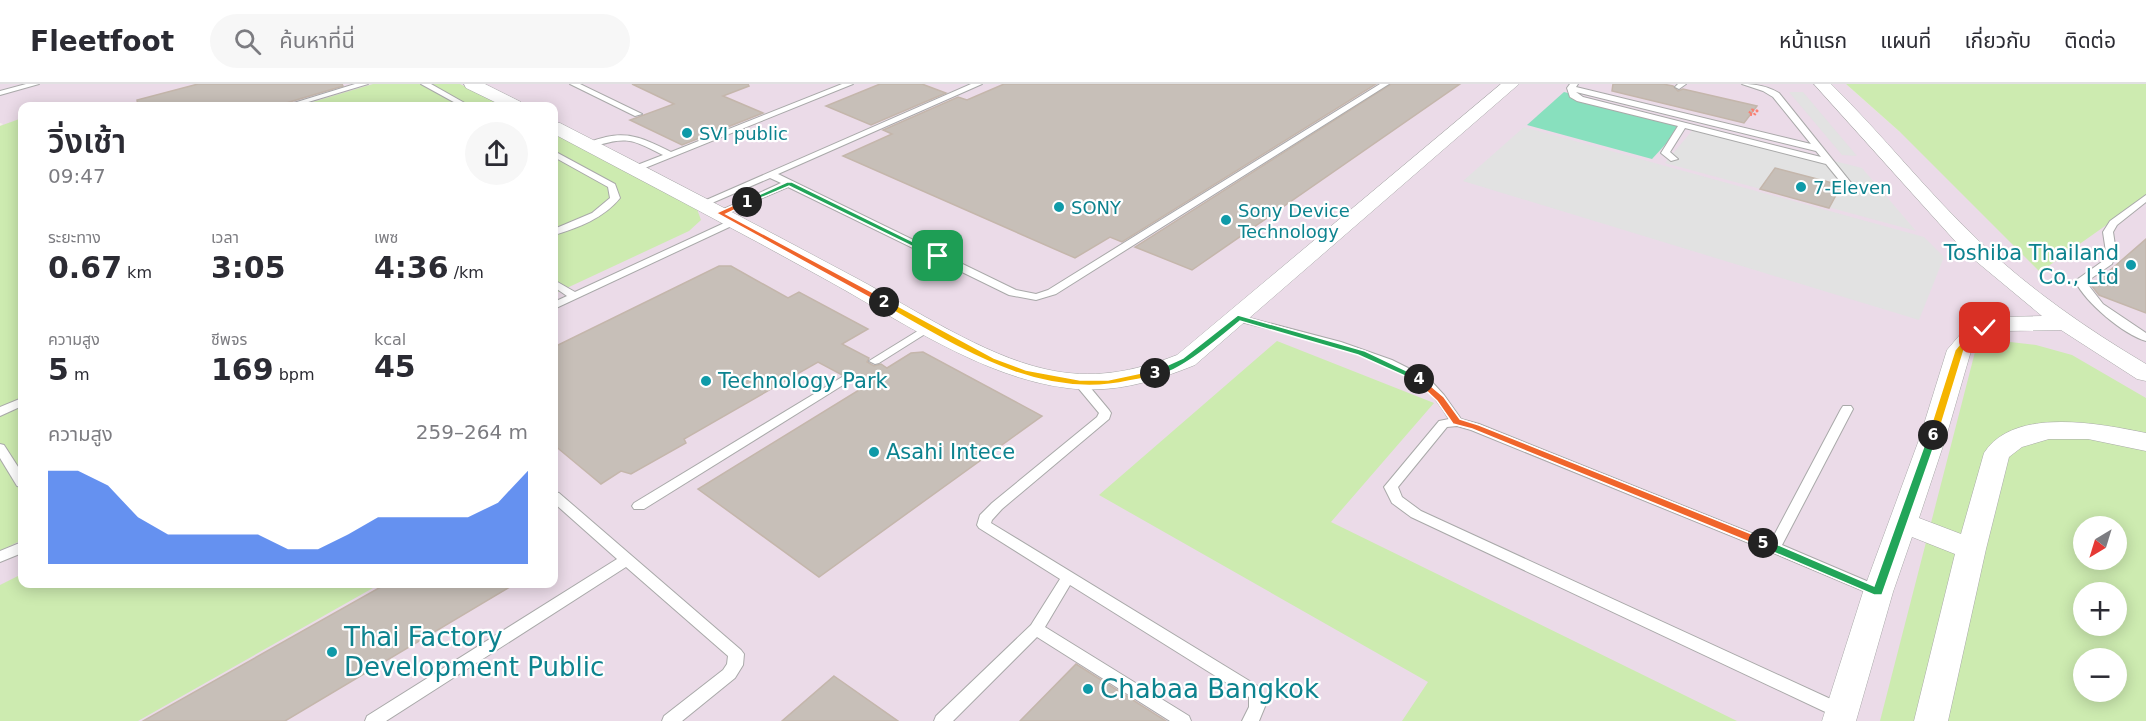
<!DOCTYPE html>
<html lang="th">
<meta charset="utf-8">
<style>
:root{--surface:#fff;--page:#f7f7f7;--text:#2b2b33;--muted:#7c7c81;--line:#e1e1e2;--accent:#2563eb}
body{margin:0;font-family:"DejaVu Sans","Noto Sans Thai",sans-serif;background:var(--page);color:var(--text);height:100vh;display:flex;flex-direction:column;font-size:22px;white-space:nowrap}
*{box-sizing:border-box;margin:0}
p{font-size:20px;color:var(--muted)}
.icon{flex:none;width:33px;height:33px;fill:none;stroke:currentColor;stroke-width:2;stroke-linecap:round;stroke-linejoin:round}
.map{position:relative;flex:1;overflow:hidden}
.drawer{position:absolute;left:18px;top:18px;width:540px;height:486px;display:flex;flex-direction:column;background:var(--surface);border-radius:12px;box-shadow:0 3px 15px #0003}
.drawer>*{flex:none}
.needle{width:39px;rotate:218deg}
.fabs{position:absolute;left:2073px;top:432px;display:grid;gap:12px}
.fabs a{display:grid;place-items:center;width:54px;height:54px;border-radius:50%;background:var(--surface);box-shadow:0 3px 15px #0003;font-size:30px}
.pin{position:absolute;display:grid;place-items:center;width:51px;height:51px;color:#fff;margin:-26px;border-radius:12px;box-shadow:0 3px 9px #0006}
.km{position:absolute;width:30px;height:30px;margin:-15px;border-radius:50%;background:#222;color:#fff;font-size:16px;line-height:30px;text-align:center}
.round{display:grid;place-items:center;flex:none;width:63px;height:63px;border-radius:32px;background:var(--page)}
.overview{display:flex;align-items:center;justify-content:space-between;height:102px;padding:0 30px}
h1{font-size:33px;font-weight:600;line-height:45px}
.figures{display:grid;grid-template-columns:repeat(3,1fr);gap:9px;height:102px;padding:6px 30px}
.figures div{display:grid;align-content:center}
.figures b{font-size:30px;font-weight:600}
.figures small{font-size:16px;font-weight:400}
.figures p{font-size:16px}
.chart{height:168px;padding:12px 30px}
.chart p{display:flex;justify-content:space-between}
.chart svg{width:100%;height:108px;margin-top:6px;fill:var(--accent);opacity:.7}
header{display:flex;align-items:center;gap:36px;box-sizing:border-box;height:84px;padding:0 30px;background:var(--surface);border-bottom:2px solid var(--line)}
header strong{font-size:28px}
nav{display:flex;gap:33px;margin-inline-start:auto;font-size:21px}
.search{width:420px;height:54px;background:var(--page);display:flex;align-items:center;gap:15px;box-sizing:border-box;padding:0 21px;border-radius:33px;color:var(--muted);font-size:22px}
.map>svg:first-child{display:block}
.industrial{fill:#ebdbe8;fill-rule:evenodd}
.grass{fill:#cdebb0;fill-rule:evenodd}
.pitch{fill:#88e0be}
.parking{fill:#e2e2e2}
.building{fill:#c7bfb8;stroke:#c4b6ab;stroke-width:1.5}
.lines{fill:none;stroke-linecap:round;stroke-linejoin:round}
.service-casing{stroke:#a9a9a9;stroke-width:2}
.minor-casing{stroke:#a9a9a9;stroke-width:1}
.path{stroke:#fa8072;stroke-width:3;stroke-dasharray:2 2;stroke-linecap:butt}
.service{fill:#fff;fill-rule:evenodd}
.minor{fill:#fff;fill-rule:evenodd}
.split-1{fill:#22a559;stroke:#fff;stroke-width:1.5}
.split-2{fill:#f0652b;stroke:#fff;stroke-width:1.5}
.split-3{fill:#f5b400;stroke:#fff;stroke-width:1.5}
.split-4{fill:#22a559;stroke:#fff;stroke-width:1.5}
.split-5{fill:#f0652b;stroke:#fff;stroke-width:1.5}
.split-6{fill:#22a559;stroke:#fff;stroke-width:1.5}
.split-7{fill:#f5b400;stroke:#fff;stroke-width:1.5}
.culture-dot{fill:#0f9aa8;stroke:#fff;stroke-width:2}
.labels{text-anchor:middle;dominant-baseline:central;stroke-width:4.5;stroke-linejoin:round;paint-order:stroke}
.far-culture-label{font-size:18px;fill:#0d838f;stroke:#fff;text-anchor:start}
.culture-label{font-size:21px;fill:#0d838f;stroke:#fff;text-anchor:start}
.near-culture-label{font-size:26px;fill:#0d838f;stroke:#fff;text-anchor:start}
</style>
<header>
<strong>Fleetfoot</strong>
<div class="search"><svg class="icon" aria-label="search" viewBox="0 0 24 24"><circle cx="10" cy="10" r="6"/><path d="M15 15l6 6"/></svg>ค้นหาที่นี่</div>
<nav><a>หน้าแรก</a><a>แผนที่</a><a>เกี่ยวกับ</a><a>ติดต่อ</a></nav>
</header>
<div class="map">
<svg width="2146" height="637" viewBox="0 0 2146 637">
<rect width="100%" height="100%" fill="#f2efe9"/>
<!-- industrial -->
<path class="industrial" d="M0 0H1846L1900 48 2146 105V637H0V42L3 40 0 39ZM22 22H554V500H22ZM2084 442H2116V476H2084ZM2084 508H2116V542H2084ZM2084 574H2116V608H2084Z"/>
<!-- grass -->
<g class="grass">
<polygon points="373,0 460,0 503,22 299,22"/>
<polygon points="1846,0 2146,0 2146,113 2040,188 1900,48"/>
<polygon points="22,34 22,456 0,467 0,42"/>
<polygon points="554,49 697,125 701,136 689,147 554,210"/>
<path d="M1993 256 2036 261 2072 271 2146 314V637H1880L1976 264ZM2084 442H2116V476H2084ZM2084 508H2116V542H2084ZM2084 574H2116V608H2084Z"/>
<polygon points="1277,257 1434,319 1331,438 1737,637 1402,637 1428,598 1099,411"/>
<polygon points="22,490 22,500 380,500 138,637 0,637 0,501"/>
</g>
<!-- pitch -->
<polygon class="pitch" points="1564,8 1685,39 1652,75 1527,41"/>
<!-- parking -->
<g class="parking">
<polygon points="1789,8 1803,8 1857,72 1842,71"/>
<polygon points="1696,42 1862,84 1916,147 1665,79"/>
<polygon points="1524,43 1924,153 1944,173 1919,236 1463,97"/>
</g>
<!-- building -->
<g class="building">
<polygon points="198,0 342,0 343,2 283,20 282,22 138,22 137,16"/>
<polygon points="632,0 748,0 749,2 723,12 763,29 682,61 630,36 674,20"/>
<polygon points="880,0 922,0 946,9 871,41 826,22"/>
<polygon points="1004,0 1376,0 1122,158 1110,153 1075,174 843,72 892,50 883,46 958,13 967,16"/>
<polygon points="1391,0 1460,0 1192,186 1135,163"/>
<polygon points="1613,0 1663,0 1673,2 1678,7 1683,5 1757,22 1744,39 1612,7"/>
<polygon points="1775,84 1840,101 1841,102 1829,124 1760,105"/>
<polygon points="2146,155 2146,229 2099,211 2092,202"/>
<polygon points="719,182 731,182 788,214 799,208 868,245 842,260 869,274 867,278 874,282 881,280 887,284 911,269 923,268 1042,332 819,493 698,405 864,303 853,297 855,292 848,288 842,291 818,278 684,355 686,359 631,390 621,387 601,400 554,361 554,263"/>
<polygon points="386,500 515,500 285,637 143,637"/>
<polygon points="1076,580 1166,637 1020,637"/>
<polygon points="834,592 898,637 782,637"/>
</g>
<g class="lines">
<defs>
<g id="service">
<polygon points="26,0 39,0 0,11 0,7"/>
<polygon points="355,0 368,0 295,22 284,22"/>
<polygon points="421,0 431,0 470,22 461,22"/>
<polygon points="570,0 580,0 642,30 635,32"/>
<path d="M842 0H853L635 88 631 85 632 83 663 71C628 53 626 53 588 64L584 61C590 57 599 55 606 53 631 47 649 57 671 68Z"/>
<polygon points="971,0 982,0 778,90 1016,206 1036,210 1048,206 1380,0 1389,0 1056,210 1036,216 1009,211 788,103 723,131 720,132 715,129 781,99 770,94 705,122 699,122 697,120"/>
<path d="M1570 0H1578L1576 3 1811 60 1773 13 1763 7 1742 0C1756 0 1767 2 1779 9L1852 100 1850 102H1844L1826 80 1685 44 1670 68 1678 75 1671 77 1661 69 1678 42 1577 17 1570 13 1567 4ZM1576 8 1816 67 1821 73 1583 13Z"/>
<polygon points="1678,0 1686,0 1679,5 1675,3"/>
<path d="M554 67 615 100 620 114C604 134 578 144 554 151V145L592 129 610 114 608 103 554 73Z"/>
<path d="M2146 111V118L2117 141 2113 148 2116 168 2112 180 2086 198 2103 220 2146 249V257C2123 250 2086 219 2075 197L2103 177 2106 168 2103 148 2110 137Z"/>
<polygon points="735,134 738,135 738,139 554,225 554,218 567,212 554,203 554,196 575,208"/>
<path d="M1238 231 1341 258 1392 276 1414 287 1432 298 1444 311 1461 335 1479 340 1771 457 1841 325 1843 322H1851L1853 325 1782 461 1883 504 1885 508 1883 512 1878 513 1783 473 1471 346 1457 342 1447 343 1398 403 1402 413 1421 427 1848 623 1850 628 1848 633 1842 635 1836 633 1411 433 1392 419 1384 403 1439 337 1449 335C1442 324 1434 311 1423 303 1375 266 1293 252 1234 236L1233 234 1234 232Z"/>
<polygon points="929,240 935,243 933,245 879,279 875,280 869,277"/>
<polygon points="847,290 851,292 853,294 851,296 644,425 634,425 632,422 634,419"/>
<polygon points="1080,295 1084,296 1109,326 1111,329 1109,335 1002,425 992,436 991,439 1261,604 1266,620 1259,637 1242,637 1249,623 1249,613 1070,501 1045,543 1189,632 1191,637 1170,637 1037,553 953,637 934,637 936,632 1031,541 1060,495 979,444 977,441 980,431 992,419 1097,333 1099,329 1074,299"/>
<polygon points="22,314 22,322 0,332 0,323"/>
<polygon points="0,360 4,361 22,389 22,403 17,402 0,374"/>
<polygon points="554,408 559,409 741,566 744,570 743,581 735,594 682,637 662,637 664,632 723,586 727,580 728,572 626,483 386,637 365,637 367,632 617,475 554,419"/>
<polygon points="22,458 22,469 0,478 0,467"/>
</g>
<g id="minor">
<polygon points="464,0 485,0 521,18 524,22 503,22 466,4"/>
<path d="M1501 0H1519L1195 281C1153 298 1112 310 1067 304 983 294 898 235 825 195 735 145 644 98 554 50V38L560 39C660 90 759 142 858 195 914 225 983 271 1045 285 1092 296 1133 288 1177 271Z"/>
<path d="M1814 0H1831C1883 51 1928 109 1981 159 2031 206 2087 245 2146 280V297L2137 295 2061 246 2007 247 1992 250 1980 256 1971 267 1946 353 1919 434 1961 450 1984 369C2014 322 2101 340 2146 349V367L2088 355H2049L2022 363 2009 373 1986 465 1948 637H1914L1955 470 1912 453 1893 508 1856 637H1822L1863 508 1920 353 1947 266 1964 246 1977 239 2007 233 2042 232 1965 168Z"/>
</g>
</defs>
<!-- service casing -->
<use href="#service" class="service-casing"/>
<!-- minor casing -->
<use href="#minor" class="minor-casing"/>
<!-- path -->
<polygon class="path" points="1752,26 1757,27 1754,31 1749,30"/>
<!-- service -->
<use href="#service" class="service"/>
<!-- minor -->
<use href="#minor" class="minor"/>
</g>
<!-- split-1 -->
<polygon class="split-1" points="787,98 792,98 942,172 936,174 789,102 749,119 743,118"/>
<!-- split-2 -->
<polygon class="split-2" points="747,115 751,118 749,119 726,130 887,216 887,220 881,220 716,129"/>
<!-- split-3 -->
<path class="split-3" d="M881 216H887L994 274 1026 286 1080 296H1108L1155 286 1159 289C1152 294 1139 295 1129 297 1038 318 957 262 881 220Z"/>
<!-- split-4 -->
<path class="split-4" d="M1238 231 1365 267 1424 295 1416 297 1358 271 1240 237C1225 249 1167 301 1150 289L1183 274Z"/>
<!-- split-5 -->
<polygon class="split-5" points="1419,292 1444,313 1460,335 1479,341 1767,456 1768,459 1763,463 1759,462 1472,345 1453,340 1437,317 1416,297 1415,295"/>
<!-- split-6 -->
<polygon class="split-6" points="1933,348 1938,351 1882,511 1874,511 1759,462 1759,456 1767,456 1874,502 1928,351"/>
<!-- split-7 -->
<polygon class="split-7" points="1985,241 1988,242 1988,246 1975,253 1964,266 1938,351 1937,354 1930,354 1928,351 1955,266 1969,249"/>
<!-- markers -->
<g class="culture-dot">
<circle cx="687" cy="49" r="6"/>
<circle cx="1801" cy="103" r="6"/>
<circle cx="1059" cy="123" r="6"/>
<circle cx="1226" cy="136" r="6"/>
<circle cx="2131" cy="181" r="6"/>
<circle cx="706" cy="297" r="6"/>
<circle cx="874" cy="368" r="6"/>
<circle cx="332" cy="568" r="6"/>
<circle cx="1088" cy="605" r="6"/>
</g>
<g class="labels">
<!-- far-culture labels -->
<g class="far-culture-label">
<text x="699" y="49">SVI public</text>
<text x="1813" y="103">7-Eleven</text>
<text x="1071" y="123">SONY</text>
<text x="1238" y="126">Sony Device<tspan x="1238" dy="21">Technology</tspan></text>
</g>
<!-- culture labels -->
<g class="culture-label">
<text x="2119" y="169" text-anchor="end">Toshiba Thailand<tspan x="2119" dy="24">Co., Ltd</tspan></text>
<text x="718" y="297">Technology Park</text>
<text x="886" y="368">Asahi Intece</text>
</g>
<!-- near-culture labels -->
<g class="near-culture-label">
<text x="344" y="553">Thai Factory<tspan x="344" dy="30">Development Public</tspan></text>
<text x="1100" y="605">Chabaa Bangkok</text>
</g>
</g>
</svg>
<div class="fabs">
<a><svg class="needle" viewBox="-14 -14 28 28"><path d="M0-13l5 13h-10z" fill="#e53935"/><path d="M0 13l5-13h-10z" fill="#7c7c81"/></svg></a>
<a>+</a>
<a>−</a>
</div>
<div class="pin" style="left:938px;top:172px;background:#1e9e55"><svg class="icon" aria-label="arrive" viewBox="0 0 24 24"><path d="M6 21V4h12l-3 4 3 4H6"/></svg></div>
<div class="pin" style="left:1985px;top:244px;background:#d93025"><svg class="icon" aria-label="check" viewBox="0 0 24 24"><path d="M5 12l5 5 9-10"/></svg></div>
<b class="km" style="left:747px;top:118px">1</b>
<b class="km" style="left:884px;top:218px">2</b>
<b class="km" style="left:1155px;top:289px">3</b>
<b class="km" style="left:1419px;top:295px">4</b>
<b class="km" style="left:1763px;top:459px">5</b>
<b class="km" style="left:1933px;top:351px">6</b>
<section class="drawer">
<div class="overview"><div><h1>วิ่งเช้า</h1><p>09:47</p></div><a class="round"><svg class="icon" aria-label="share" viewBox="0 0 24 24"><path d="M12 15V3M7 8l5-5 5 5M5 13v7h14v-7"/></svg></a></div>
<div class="figures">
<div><p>ระยะทาง</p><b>0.67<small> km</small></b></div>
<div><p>เวลา</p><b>3:05</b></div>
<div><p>เพซ</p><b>4:36<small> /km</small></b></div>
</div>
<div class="figures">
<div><p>ความสูง</p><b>5<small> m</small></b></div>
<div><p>ชีพจร</p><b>169<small> bpm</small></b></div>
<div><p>kcal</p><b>45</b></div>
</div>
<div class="chart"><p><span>ความสูง</span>259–264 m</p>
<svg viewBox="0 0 160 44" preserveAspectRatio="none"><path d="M0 44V6L10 6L20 12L30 25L40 32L50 32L60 32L70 32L80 38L90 38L100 32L110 25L120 25L130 25L140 25L150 19L160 6V44z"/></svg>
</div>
</section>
</div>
